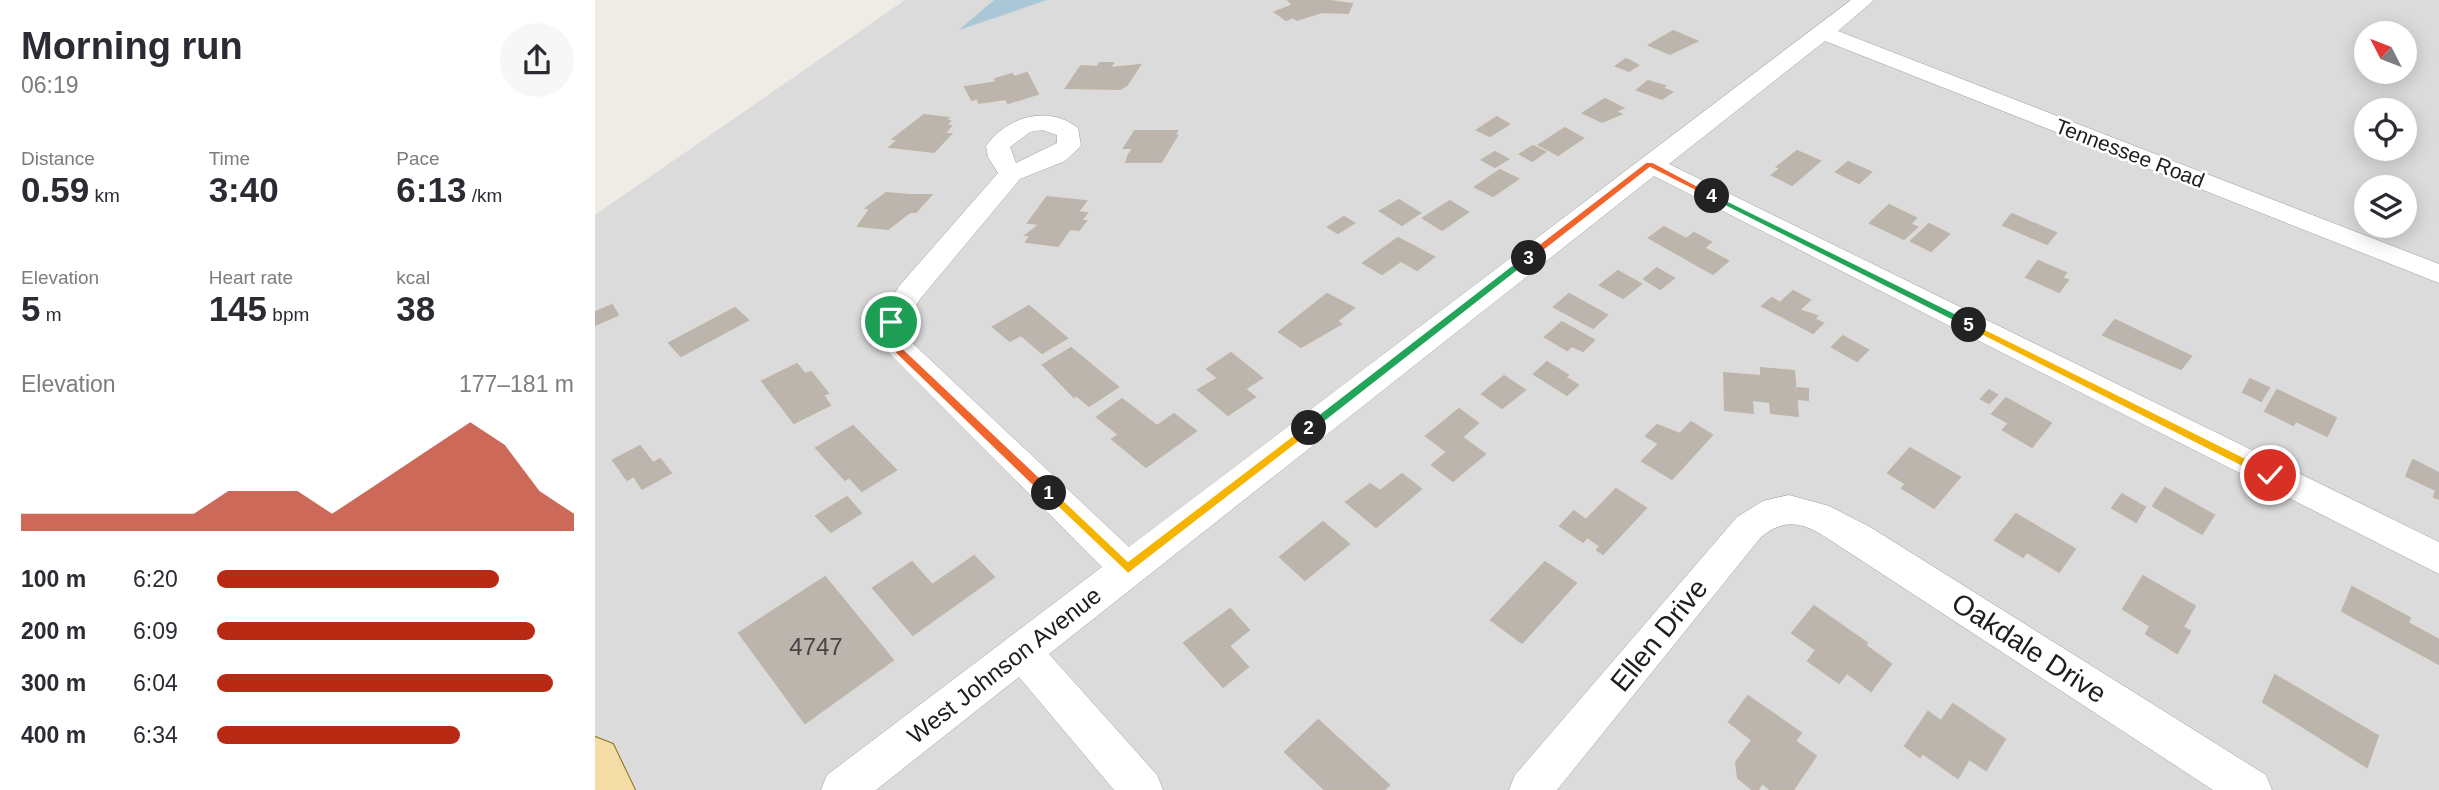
<!DOCTYPE html>
<meta charset="utf-8">
<style>
:root{--surface:#fff;--page:#f7f7f7;--text:#2b2b33;--muted:#7c7c81;--accent:#b82a14}
body{margin:0;font-family:Helvetica,sans-serif;background:var(--page);color:var(--text);height:100vh;display:flex;flex-direction:column;font-size:26px;white-space:nowrap}
*{box-sizing:border-box;margin:0}
p{font-size:23px;color:var(--muted)}
.icon{flex:none;width:38px;height:38px;fill:none;stroke:currentColor;stroke-width:2;stroke-linecap:round;stroke-linejoin:round}
.map{position:relative;flex:1;overflow:hidden}
.panel{display:flex;flex-direction:column;background:var(--surface);width:595px}
.panel>*{flex:none}
.needle{width:46px;rotate:312deg}
.buttons{position:absolute;left:1759px;top:21px;display:grid;gap:14px}
.buttons a{display:grid;place-items:center;width:63px;height:63px;border-radius:50%;background:var(--surface);box-shadow:0 4px 18px #0003;font-size:35px}
.pin{position:absolute;display:grid;place-items:center;width:60px;height:60px;color:#fff;margin:-30px;border:4px solid #fff;border-radius:50%;box-shadow:0 2px 7px #0007}
.km{position:absolute;width:35px;height:35px;margin:-18px;border-radius:50%;background:#222;color:#fff;font-size:19px;line-height:35px;text-align:center}
.round{display:grid;place-items:center;flex:none;width:74px;height:74px;border-radius:37px;background:var(--page)}
.summary{display:flex;align-items:center;justify-content:space-between;height:119px;padding:0 21px}
h1{font-size:38px;font-weight:600;line-height:52px}
.metrics{display:grid;grid-template-columns:repeat(3,1fr);gap:10px;height:119px;padding:7px 21px}
.metrics div{display:grid;align-content:center}
.metrics b{font-size:35px;font-weight:600}
.metrics small{font-size:19px;font-weight:400}
.metrics p{font-size:19px}
.chart{height:196px;padding:14px 21px}
.chart p{display:flex;justify-content:space-between}
.chart svg{width:100%;height:126px;margin-top:7px;fill:var(--accent);opacity:.7}
ul{padding:0 21px;list-style:none;font-size:23px}
li{display:grid;grid-template-columns:112px 84px 1fr;align-items:center;height:52px}
li i{height:18px;border-radius:9px;background:var(--accent)}
main{display:flex;flex:1;min-height:0}
.map>svg:first-child{display:block}
.residential{fill:#dcdbdb;fill-rule:evenodd}
.water{fill:#aac7d7}
.building{fill:#bbb5ae;stroke:#beb5a9;stroke-width:2}
.lines{fill:none;stroke-linecap:round;stroke-linejoin:round}
.minor-casing{stroke:#a2a2a2;stroke-width:1}
.major-casing{stroke:#89710f;stroke-width:2}
.minor{fill:#fff;fill-rule:evenodd}
.major{fill:#f3dca6;fill-rule:evenodd}
.split-1{fill:#f0652b;stroke:#fff;stroke-width:2}
.split-2{fill:#f5b400;stroke:#fff;stroke-width:2}
.split-3{fill:#22a559;stroke:#fff;stroke-width:2}
.split-4{fill:#f0652b;stroke:#fff;stroke-width:2}
.split-5{fill:#22a559;stroke:#fff;stroke-width:2}
.split-6{fill:#f5b400;stroke:#fff;stroke-width:2}
.labels{text-anchor:middle;dominant-baseline:central;stroke-width:5;stroke-linejoin:round;paint-order:stroke}
.far-street-label{font-size:21px;fill:#1e1e1e;stroke:#fff}
.near-number-label{font-size:24px;fill:#454442}
.street-label{font-size:24px;fill:#1e1e1e;stroke:#fff}
.near-street-label{font-size:28px;fill:#1e1e1e;stroke:#fff}
</style>
<main>
<section class="panel">
<div class="summary"><div><h1>Morning run</h1><p>06:19</p></div><a class="round"><svg class="icon" aria-label="share" viewBox="0 0 24 24"><path d="M12 15V3M7 8l5-5 5 5M5 13v7h14v-7"/></svg></a></div>
<div class="metrics">
<div><p>Distance</p><b>0.59<small> km</small></b></div>
<div><p>Time</p><b>3:40</b></div>
<div><p>Pace</p><b>6:13<small> /km</small></b></div>
</div>
<div class="metrics">
<div><p>Elevation</p><b>5<small> m</small></b></div>
<div><p>Heart rate</p><b>145<small> bpm</small></b></div>
<div><p>kcal</p><b>38</b></div>
</div>
<div class="chart"><p><span>Elevation</span>177–181 m</p>
<svg viewBox="0 0 160 44" preserveAspectRatio="none"><path d="M0 44V38L10 38L20 38L30 38L40 38L50 38L60 30L70 30L80 30L90 38L100 30L110 22L120 14L130 6L140 14L150 30L160 38V44z"/></svg>
</div>
<ul>
<li><b>100 m</b>6:20<i style="width:79%"></i></li>
<li><b>200 m</b>6:09<i style="width:89%"></i></li>
<li><b>300 m</b>6:04<i style="width:94%"></i></li>
<li><b>400 m</b>6:34<i style="width:68%"></i></li>
</ul>
</section>
<div class="map">
<svg width="1844" height="790" viewBox="0 0 1844 790">
<rect width="100%" height="100%" fill="#eeece5"/>
<!-- residential -->
<path class="residential" d="M310 0H1844V790H0V215ZM1771 33H1810V72H1771ZM1771 110H1810V149H1771ZM1771 187H1810V226H1771Z"/>
<!-- water -->
<polygon class="water" points="399,0 452,0 364,30"/>
<!-- building -->
<g class="building">
<polygon points="729,0 757,4 753,13 727,12 702,20 698,17 691,20 680,12 698,5 693,0"/>
<polygon points="1078,31 1102,41 1075,54 1054,45"/>
<polygon points="1031,59 1043,65 1034,71 1021,66"/>
<polygon points="505,63 518,63 515,68 545,65 532,85 525,89 471,88 486,66 502,67"/>
<polygon points="432,73 443,94 413,103 411,99 384,103 382,98 377,100 370,87 402,82 400,79 417,74 419,77"/>
<polygon points="1053,81 1070,86 1067,88 1077,92 1067,99 1042,90"/>
<polygon points="1010,99 1028,108 1021,111 1026,114 1007,122 988,113"/>
<polygon points="329,115 353,118 350,120 355,121 351,125 356,126 349,134 356,134 339,152 295,147 303,140 298,139"/>
<polygon points="902,117 914,124 895,136 882,130"/>
<polygon points="970,128 988,138 963,155 944,145"/>
<polygon points="540,131 582,131 580,136 582,136 566,162 531,162 534,154 540,153 535,153 538,148 529,148"/>
<polygon points="938,146 950,152 937,161 925,154"/>
<polygon points="1202,151 1225,161 1197,185 1177,175 1186,168 1182,167"/>
<polygon points="900,152 913,159 900,167 887,160"/>
<polygon points="1253,162 1276,172 1264,183 1241,172"/>
<polygon points="905,170 923,179 898,196 880,187"/>
<polygon points="291,193 315,195 336,195 321,212 315,212 293,229 263,226 275,209 271,208"/>
<polygon points="452,197 491,201 483,212 492,213 486,221 491,221 484,230 475,229 463,246 431,242 436,235 431,235 445,224 433,223"/>
<polygon points="804,200 825,213 807,225 785,211"/>
<polygon points="855,201 873,212 847,230 828,218"/>
<polygon points="1294,205 1321,218 1315,224 1322,227 1309,239 1275,223"/>
<polygon points="1417,214 1461,233 1452,244 1408,225"/>
<polygon points="749,217 759,223 743,233 733,227"/>
<polygon points="1334,224 1354,234 1336,251 1316,241"/>
<polygon points="1069,227 1091,239 1099,233 1116,242 1109,248 1133,261 1118,274 1054,238"/>
<polygon points="803,238 839,257 822,270 806,261 787,274 768,263"/>
<polygon points="1443,261 1471,273 1467,278 1473,280 1464,292 1431,277"/>
<polygon points="1062,268 1079,278 1065,289 1049,279"/>
<polygon points="1023,271 1046,284 1028,298 1005,285"/>
<polygon points="1198,291 1215,300 1204,310 1222,316 1219,319 1228,323 1218,333 1167,306 1177,298 1185,303"/>
<polygon points="732,294 759,308 742,321 746,324 706,347 684,332"/>
<polygon points="974,294 1012,315 998,328 959,307"/>
<polygon points="17,305 23,315 0,325 0,312"/>
<polygon points="434,306 472,338 447,353 426,335 415,341 398,327"/>
<polygon points="140,308 153,320 86,356 74,343"/>
<polygon points="1520,320 1596,356 1586,369 1508,335"/>
<polygon points="967,322 999,340 988,351 977,346 972,350 950,337"/>
<polygon points="1248,336 1273,350 1262,361 1237,347"/>
<polygon points="476,348 523,387 494,406 481,395 479,397 448,365"/>
<polygon points="636,353 667,378 650,389 660,397 633,415 603,390 623,378 612,369"/>
<polygon points="952,362 973,375 970,377 983,385 972,395 939,374"/>
<polygon points="202,364 210,374 216,372 233,393 228,395 235,405 199,423 167,381"/>
<polygon points="1166,368 1199,371 1203,416 1176,413 1175,402 1157,400 1158,413 1130,410 1129,373 1166,376"/>
<polygon points="909,376 930,390 907,408 887,394"/>
<polygon points="1655,379 1674,388 1666,401 1648,392"/>
<polygon points="1203,388 1213,389 1213,400 1203,399"/>
<polygon points="1394,390 1402,395 1394,403 1386,399"/>
<polygon points="1682,390 1741,418 1732,436 1701,421 1698,425 1670,411"/>
<polygon points="1411,398 1456,423 1437,447 1408,430 1414,423 1397,414"/>
<polygon points="527,399 562,426 579,414 601,431 551,467 517,439 524,435 502,417"/>
<polygon points="864,409 883,423 867,437 890,454 858,481 837,465 852,452 831,436"/>
<polygon points="1096,422 1117,435 1077,479 1047,461 1064,444 1051,436 1062,425 1085,434"/>
<polygon points="258,426 301,470 267,491 254,477 250,480 221,448"/>
<polygon points="45,446 58,463 65,459 76,473 47,489 39,476 32,480 18,460"/>
<polygon points="1315,448 1365,477 1339,508 1307,488 1311,484 1293,473"/>
<polygon points="1818,460 1844,473 1844,499 1839,497 1841,490 1811,476"/>
<polygon points="807,474 826,489 781,527 751,502 775,484 785,491"/>
<polygon points="1570,488 1619,515 1607,534 1558,506"/>
<polygon points="1021,489 1051,508 1008,554 1002,550 1005,546 992,537 988,542 965,526 979,511 991,520"/>
<polygon points="1527,494 1550,507 1541,522 1517,508"/>
<polygon points="252,497 266,513 236,532 221,516"/>
<polygon points="1421,514 1480,549 1464,572 1432,552 1428,557 1400,540"/>
<polygon points="728,522 754,544 710,580 685,557"/>
<polygon points="379,556 399,577 318,635 278,588 317,562 337,585"/>
<polygon points="950,562 981,583 927,643 896,620"/>
<polygon points="1548,576 1600,606 1588,627 1595,631 1582,653 1551,634 1555,626 1528,609"/>
<polygon points="230,577 298,660 210,723 144,633"/>
<polygon points="1757,587 1815,618 1813,623 1844,640 1844,664 1747,611"/>
<polygon points="1219,606 1272,643 1270,645 1296,664 1276,691 1252,673 1244,683 1213,661 1221,650 1197,633"/>
<polygon points="635,609 654,630 634,646 653,667 628,687 589,643"/>
<polygon points="1680,675 1783,736 1772,767 1668,702"/>
<polygon points="1153,696 1206,733 1200,741 1221,756 1198,790 1176,790 1167,783 1163,790 1158,790 1143,778 1141,762 1157,740 1134,722"/>
<polygon points="1358,704 1410,739 1391,770 1374,759 1363,778 1327,753 1325,757 1310,746 1333,712 1346,721"/>
<polygon points="723,720 794,785 789,790 730,790 690,752"/>
</g>
<g class="lines">
<defs>
<g id="minor">
<path d="M1256 0H1279L1243 31 1844 264V283L1230 41 1074 164 1844 542V574L1059 176 454 654 562 775 568 790H519L424 677 281 790H226L232 775 507 567 280 339 281 322 305 285 403 173 393 157 391 146C411 117 453 104 483 128L486 146 470 161 425 179 325 299 311 322 310 336 534 547ZM447 130 462 135V143L421 163 415 147 435 132Z"/>
<path d="M1194 495 1234 506 1275 527 1671 775 1677 790H1618L1249 549C1219 530 1198 511 1166 537L962 790H914L920 775 1142 517 1168 501Z"/>
</g>
<polygon id="major" points="0,737 18,744 40,790 0,790"/>
</defs>
<!-- minor casing -->
<use href="#minor" class="minor-casing"/>
<!-- major casing -->
<use href="#major" class="major-casing"/>
<!-- minor -->
<use href="#minor" class="minor"/>
<!-- major -->
<use href="#major" class="major"/>
</g>
<!-- split-1 -->
<polygon class="split-1" points="292,319 301,322 301,339 309,349 458,490 458,497 449,497 301,354 290,339"/>
<!-- split-2 -->
<polygon class="split-2" points="714,423 720,428 718,431 533,574 448,493 449,490 458,490 533,561"/>
<!-- split-3 -->
<polygon class="split-3" points="930,255 939,258 718,431 710,431 710,425"/>
<!-- split-4 -->
<polygon class="split-4" points="1051,162 1058,162 1122,196 1114,198 1055,168 937,260 930,260 930,255"/>
<!-- split-5 -->
<polygon class="split-5" points="1117,193 1378,322 1380,325 1370,327 1114,198"/>
<!-- split-6 -->
<polygon class="split-6" points="1374,321 1679,472 1681,475 1679,479 1671,479 1370,327 1370,322"/>
<g class="labels">
<!-- far-street labels -->
<g class="far-street-label">
<text transform="translate(1535 153) rotate(21)">Tennessee Road</text>
</g>
<!-- near-number labels -->
<g class="near-number-label">
<text x="221" y="646">4747</text>
</g>
<!-- street labels -->
<g class="street-label">
<text transform="translate(409 665) rotate(-38)">West Johnson Avenue</text>
</g>
<!-- near-street labels -->
<g class="near-street-label">
<text transform="translate(1064 635) rotate(-51)">Ellen Drive</text>
<text transform="translate(1434 648) rotate(33)">Oakdale Drive</text>
</g>
</g>
</svg>
<div class="buttons">
<a><svg class="needle" viewBox="-14 -14 28 28"><path d="M0-13l5 13h-10z" fill="#e53935"/><path d="M0 13l5-13h-10z" fill="#7c7c81"/></svg></a>
<a><svg class="icon" aria-label="locate" viewBox="0 0 24 24"><circle cx="12" cy="12" r="6"/><path d="M12 2v4M12 18v4M2 12h4M18 12h4"/></svg></a>
<a><svg class="icon" aria-label="layers" viewBox="0 0 24 24"><path d="M12 4l9 5-9 5-9-5zM3 14l9 5 9-5"/></svg></a>
</div>
<div class="pin" style="left:296px;top:322px;background:#1e9e55"><svg class="icon" aria-label="arrive" viewBox="0 0 24 24"><path d="M6 21V4h12l-3 4 3 4H6"/></svg></div>
<div class="pin" style="left:1675px;top:475px;background:#d93025"><svg class="icon" aria-label="check" viewBox="0 0 24 24"><path d="M5 12l5 5 9-10"/></svg></div>
<b class="km" style="left:454px;top:493px">1</b>
<b class="km" style="left:714px;top:428px">2</b>
<b class="km" style="left:934px;top:258px">3</b>
<b class="km" style="left:1117px;top:196px">4</b>
<b class="km" style="left:1374px;top:325px">5</b>
</div>
</main>
